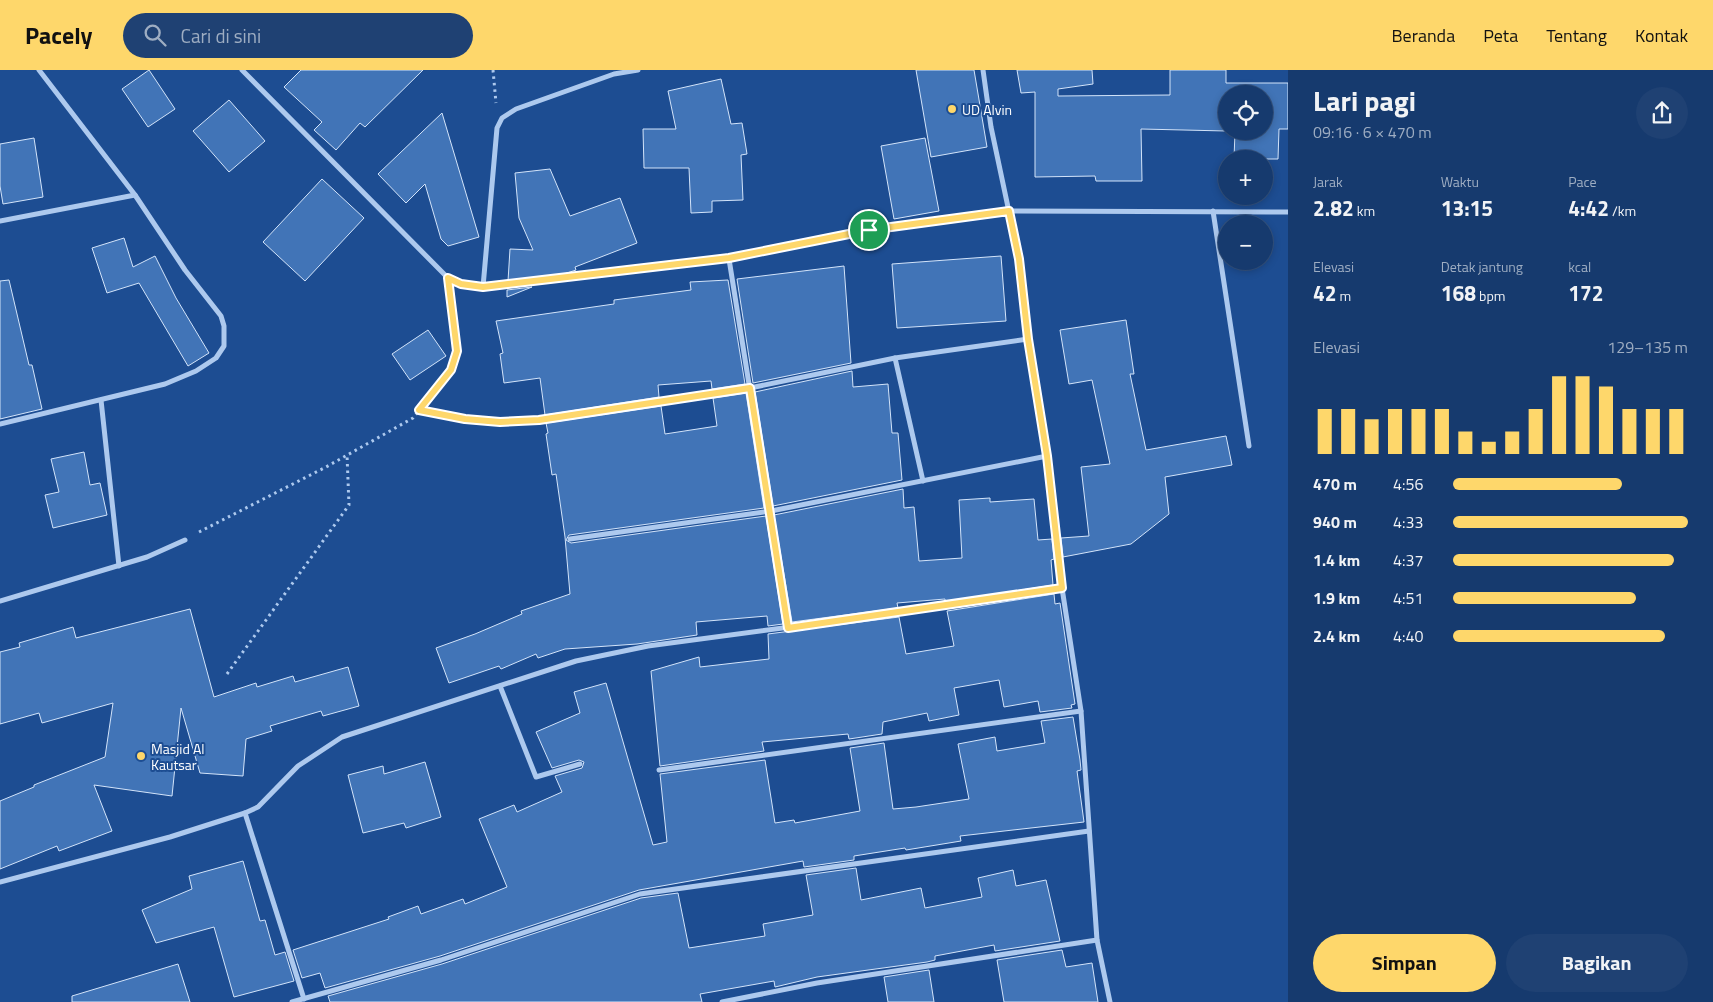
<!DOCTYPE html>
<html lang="id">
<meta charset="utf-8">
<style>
:root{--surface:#163a6e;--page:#1f4173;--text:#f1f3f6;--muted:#9eadc2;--line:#355481;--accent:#fed76b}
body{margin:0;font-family:"Titillium Web",sans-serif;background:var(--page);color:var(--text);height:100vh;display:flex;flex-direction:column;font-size:19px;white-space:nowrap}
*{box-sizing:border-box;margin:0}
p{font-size:16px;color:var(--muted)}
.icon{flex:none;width:28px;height:28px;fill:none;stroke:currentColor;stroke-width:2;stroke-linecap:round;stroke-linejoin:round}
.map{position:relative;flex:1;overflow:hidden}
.panel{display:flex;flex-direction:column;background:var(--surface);width:425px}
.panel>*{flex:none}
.controls{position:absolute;left:1218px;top:15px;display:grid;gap:10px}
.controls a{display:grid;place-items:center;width:55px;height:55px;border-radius:50%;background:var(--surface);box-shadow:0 2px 8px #0003,0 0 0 1px var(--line);font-size:25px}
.pin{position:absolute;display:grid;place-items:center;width:42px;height:42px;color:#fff;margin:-21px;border:2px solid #fff;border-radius:50%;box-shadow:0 1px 5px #0007}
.round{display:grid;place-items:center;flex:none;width:52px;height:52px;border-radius:26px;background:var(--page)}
.overview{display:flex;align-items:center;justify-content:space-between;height:85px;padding:0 25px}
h1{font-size:28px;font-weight:700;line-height:38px}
.metrics{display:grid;grid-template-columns:repeat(3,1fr);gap:8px;height:85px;padding:5px 25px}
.metrics div{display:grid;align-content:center}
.metrics b{font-size:21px;font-weight:700}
.metrics small{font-size:14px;font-weight:400}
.metrics p{font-size:14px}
.chart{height:140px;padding:10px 25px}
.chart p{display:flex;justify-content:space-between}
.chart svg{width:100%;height:90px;margin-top:5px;stroke:var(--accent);stroke-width:6}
.cta{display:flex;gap:10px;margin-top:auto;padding:10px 25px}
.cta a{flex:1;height:58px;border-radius:30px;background:var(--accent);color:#111;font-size:20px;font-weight:700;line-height:58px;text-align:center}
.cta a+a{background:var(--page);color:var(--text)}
ul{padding:0 25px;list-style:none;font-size:16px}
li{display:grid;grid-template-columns:80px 60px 1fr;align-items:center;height:38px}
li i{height:12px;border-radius:6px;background:var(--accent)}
header{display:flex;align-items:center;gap:30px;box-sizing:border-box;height:70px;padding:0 25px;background:var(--accent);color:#111}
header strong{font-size:24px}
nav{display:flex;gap:28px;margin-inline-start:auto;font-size:18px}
.search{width:350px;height:45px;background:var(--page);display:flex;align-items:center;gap:12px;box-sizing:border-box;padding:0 18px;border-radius:28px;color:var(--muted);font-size:19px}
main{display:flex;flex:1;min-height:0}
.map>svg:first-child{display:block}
.building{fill:#4174b7;stroke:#d3e4fa}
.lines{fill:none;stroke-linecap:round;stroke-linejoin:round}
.path{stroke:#adc9ee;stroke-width:3;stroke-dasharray:2.5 4;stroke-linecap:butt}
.minor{stroke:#adc9ee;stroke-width:5}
.route-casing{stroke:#fff;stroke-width:10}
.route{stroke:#fed76b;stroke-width:6}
.poi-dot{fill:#fed76b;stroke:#1d4d92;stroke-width:2}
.labels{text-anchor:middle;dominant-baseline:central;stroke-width:4;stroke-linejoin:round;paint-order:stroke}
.poi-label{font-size:14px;fill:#fff;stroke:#1d4d92;text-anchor:start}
</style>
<header>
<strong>Pacely</strong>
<div class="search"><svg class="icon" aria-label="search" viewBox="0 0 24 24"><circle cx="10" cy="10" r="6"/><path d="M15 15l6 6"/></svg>Cari di sini</div>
<nav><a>Beranda</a><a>Peta</a><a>Tentang</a><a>Kontak</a></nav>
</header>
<main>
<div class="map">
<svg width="1288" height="932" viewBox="0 0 1288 932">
<rect width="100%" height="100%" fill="#1d4d92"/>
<!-- building -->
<g class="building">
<polygon points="149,0 175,39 148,57 122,19"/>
<polygon points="301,0 423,0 365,57 360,53 336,80 314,60 322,52 284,17"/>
<polygon points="916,0 974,0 987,77 931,87"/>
<polygon points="1017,0 1092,0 1093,14 1058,19 1058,26 1170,25 1170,0 1226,0 1226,13 1288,13 1288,59 1279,59 1278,89 1234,89 1235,61 1264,61 1264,24 1226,24 1226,61 1141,59 1142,111 1096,111 1095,106 1035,107 1035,22 1021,23"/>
<polygon points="721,9 731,54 742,53 747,84 741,85 743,130 712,131 712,142 691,143 689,98 644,98 643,59 676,59 668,21"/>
<polygon points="229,30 265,71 229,102 193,61"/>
<polygon points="442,43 479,167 448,176 441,169 425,114 406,133 378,104"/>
<polygon points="34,68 43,127 3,134 0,116 0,74"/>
<polygon points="925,68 939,141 894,149 881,76"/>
<polygon points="550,99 570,146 620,128 637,173 575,197 576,200 564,204 508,211 510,179 533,180 519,148 515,103"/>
<polygon points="322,109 364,148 305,211 263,172"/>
<polygon points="124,168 133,197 155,186 176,228 209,283 188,296 139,213 107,223 92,178"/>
<polygon points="1001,186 1006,251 897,258 892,194"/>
<polygon points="844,196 851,293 753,313 737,209"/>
<polygon points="9,210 29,295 32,295 42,339 0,349 0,211"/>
<polygon points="728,210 745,314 712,319 711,311 658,315 659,327 545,345 540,308 504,313 500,284 503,283 496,251 614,234 614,230 691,220 690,212"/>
<polygon points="532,217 507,227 507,220"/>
<polygon points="1126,250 1134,304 1130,304 1146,380 1226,366 1232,395 1165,407 1169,444 1131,474 1063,487 1061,468 1089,466 1081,397 1110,394 1092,310 1069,314 1060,260"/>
<polygon points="428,260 446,286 410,310 392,284"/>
<polygon points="852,301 853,317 888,314 892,363 898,363 902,410 773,436 755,322"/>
<polygon points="746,323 764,438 569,465 566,470 571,473 766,446 783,554 768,556 767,546 696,552 697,565 637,574 565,579 538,588 536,584 501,599 499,596 449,613 436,578 475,564 522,544 521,541 570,524 565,467 556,404 552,405 546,364 548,363 546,353 661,336 665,364 717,356 713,328"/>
<polygon points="84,382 90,415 100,413 107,445 53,458 45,425 59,422 51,389"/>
<polygon points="903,419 904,438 914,437 919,491 962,488 959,430 990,428 990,432 1034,429 1038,470 1052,469 1054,489 1051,490 1053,515 945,532 945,529 897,533 898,538 792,552 774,445"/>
<polygon points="1054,524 1055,534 1060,533 1075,634 1071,635 1072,638 1040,642 1038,631 1004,637 999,610 954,618 959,645 929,651 927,643 883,652 882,664 849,669 848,664 762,672 764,681 660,696 651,601 699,587 700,597 769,589 768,564 899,547 906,584 954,576 947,541"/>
<polygon points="190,539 214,627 256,613 257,617 293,606 295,612 348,597 359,636 323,646 321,641 270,656 272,661 246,669 243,706 200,703 181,638 172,726 94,715 112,761 59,781 57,776 0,799 0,731 34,717 34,715 105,687 113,633 42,653 39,643 0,654 0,582 20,577 19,573 73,557 76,568"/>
<polygon points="606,613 653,775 667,772 660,704 765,690 775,753 794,750 795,753 860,741 850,678 884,673 893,739 916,737 969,729 958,674 995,667 997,681 1045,673 1041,651 1073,647 1080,690 1081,700 1077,701 1084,752 960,766 961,771 906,780 905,778 854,786 854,790 804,797 803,791 639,820 440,886 325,918 320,903 302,908 293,880 389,849 388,847 418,836 421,844 463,829 465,834 507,817 479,749 514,735 517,742 562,722 555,706 582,698 584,692 579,690 552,698 536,662 580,643 574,622"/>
<polygon points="425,692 441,747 406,758 404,753 363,763 348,705 383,696 384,704"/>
<polygon points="243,791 260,851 265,850 275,885 285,882 294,911 234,927 214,857 156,873 142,840 192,819 189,806"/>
<polygon points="856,798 861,830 921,818 925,838 982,827 978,808 1013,800 1016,816 1046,810 1060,871 995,881 994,875 935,886 935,890 927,892 817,907 775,917 774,911 700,924 702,932 330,932 328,926 442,894 641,828 678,823 689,878 765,866 763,854 813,845 806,805"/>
<polygon points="1062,880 1066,897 1092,893 1098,932 1004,932 997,890"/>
<polygon points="178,894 190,932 72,932 72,926"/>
<polygon points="929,900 934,932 888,932 884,907"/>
</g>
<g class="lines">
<!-- path -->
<g class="path">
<polyline points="493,0 496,33"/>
<path d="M419 340C454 347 488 352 525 350"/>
<polyline points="199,462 326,397 413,348 451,300 457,281 450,226"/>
<polyline points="227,604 349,435 347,385"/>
</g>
<!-- minor -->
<g class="minor">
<path d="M242 0 448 208C468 218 487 217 509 215L729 189 869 160 1009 141 1288 142"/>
<polyline points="983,0 991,57 1019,189 1028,269 1047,386 1062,518 1081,641 1097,870 1110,932"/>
<polyline points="1213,141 1249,376"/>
<polyline points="0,151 135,125"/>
<polyline points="729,189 788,558"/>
<polyline points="483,217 497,58 502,48 516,39 614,4 638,0"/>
<polyline points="895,288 923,411"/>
<polyline points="101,330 119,496"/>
<polyline points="539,350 750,318 895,288 1028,269"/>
<polyline points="0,354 165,314 196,301 216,288 224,276 224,256 221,246 185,200 135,125 39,0"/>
<polyline points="570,469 771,441 1047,386"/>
<polyline points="0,531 147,487 185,470"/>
<polyline points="500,616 536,707 580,694"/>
<polyline points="659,700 1081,641"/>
<polyline points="245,743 304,929"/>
<polyline points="0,812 170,767 245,743 258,737 298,696 342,667 576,591 648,576 948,536 1062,518"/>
<polyline points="292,932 441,890 640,824 1089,761"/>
<polyline points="722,932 817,913 1097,870"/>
</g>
</g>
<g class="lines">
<defs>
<polygon id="route" points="1009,141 1019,189 1028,269 1047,386 1062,518 788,558 750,318 539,350 500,352 465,349 419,340 451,300 457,281 448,208 461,214 483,217 729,188 869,160"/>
</defs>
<!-- route casing -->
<use href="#route" class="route-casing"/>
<!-- route -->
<use href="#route" class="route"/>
</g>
<!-- markers -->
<g class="poi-dot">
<circle cx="952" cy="39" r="5"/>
<circle cx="141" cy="686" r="5"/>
</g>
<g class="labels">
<!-- poi labels -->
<g class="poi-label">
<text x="962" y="39">UD Alvin</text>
<text x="151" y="678">Masjid Al<tspan x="151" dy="16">Kautsar</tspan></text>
</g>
</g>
</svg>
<div class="controls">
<a><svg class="icon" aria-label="locate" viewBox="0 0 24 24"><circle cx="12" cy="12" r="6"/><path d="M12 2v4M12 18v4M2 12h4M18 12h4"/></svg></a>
<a>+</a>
<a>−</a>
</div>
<div class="pin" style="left:869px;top:160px;background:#1e9e55"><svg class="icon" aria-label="arrive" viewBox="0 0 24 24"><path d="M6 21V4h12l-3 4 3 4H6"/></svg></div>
</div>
<section class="panel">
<div class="overview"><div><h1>Lari pagi</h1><p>09:16 · 6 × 470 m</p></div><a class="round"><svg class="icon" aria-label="share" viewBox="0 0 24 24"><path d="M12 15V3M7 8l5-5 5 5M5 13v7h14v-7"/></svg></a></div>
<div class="metrics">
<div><p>Jarak</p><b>2.82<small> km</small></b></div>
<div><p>Waktu</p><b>13:15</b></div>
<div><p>Pace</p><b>4:42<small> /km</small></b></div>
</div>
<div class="metrics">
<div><p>Elevasi</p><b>42<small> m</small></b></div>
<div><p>Detak jantung</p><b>168<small> bpm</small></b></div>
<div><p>kcal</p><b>172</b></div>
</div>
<div class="chart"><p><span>Elevasi</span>129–135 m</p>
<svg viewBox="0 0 160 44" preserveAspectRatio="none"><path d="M5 44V22M15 44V22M25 44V27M35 44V22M45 44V22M55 44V22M65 44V33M75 44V38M85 44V33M95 44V22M105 44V6M115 44V6M125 44V11M135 44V22M145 44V22M155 44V22"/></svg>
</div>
<ul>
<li><b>470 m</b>4:56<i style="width:72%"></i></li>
<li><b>940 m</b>4:33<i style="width:100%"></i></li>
<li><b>1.4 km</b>4:37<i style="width:94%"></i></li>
<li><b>1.9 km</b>4:51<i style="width:78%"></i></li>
<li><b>2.4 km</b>4:40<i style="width:90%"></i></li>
</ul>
<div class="cta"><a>Simpan</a><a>Bagikan</a></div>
</section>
</main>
